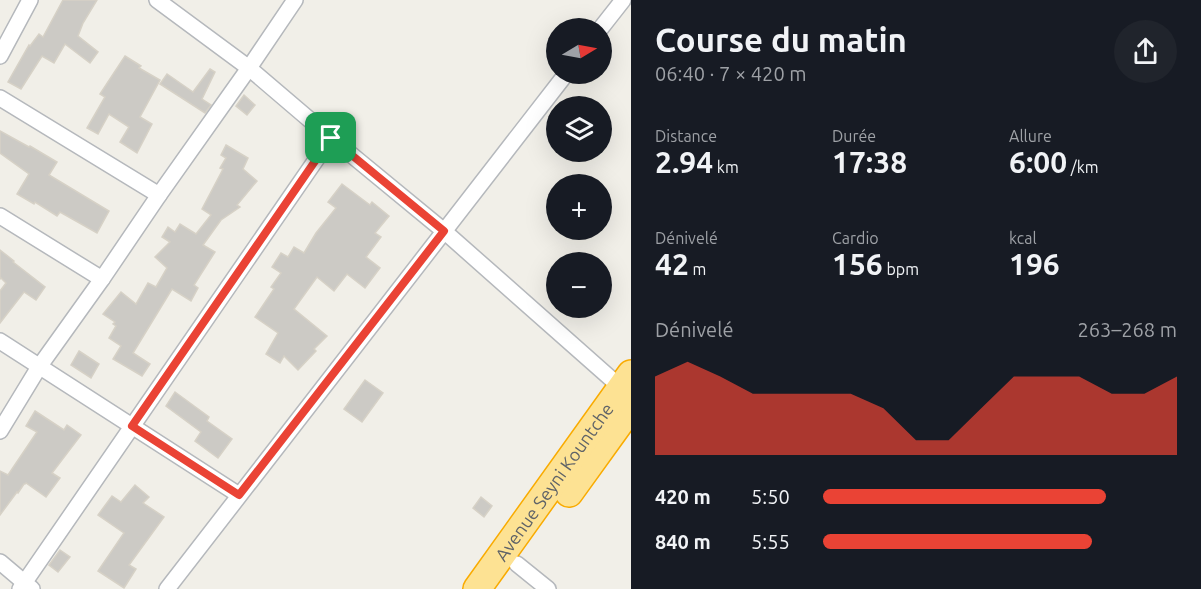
<!DOCTYPE html>
<html lang="fr">
<meta charset="utf-8">
<style>
:root{--surface:#171b24;--page:#20242c;--text:#f1f3f6;--muted:#9ea1a6;--accent:#ea4335}
body{margin:0;font-family:Ubuntu,sans-serif;background:var(--page);color:var(--text);height:100vh;display:flex;flex-direction:column;font-size:22px;white-space:nowrap}
*{box-sizing:border-box;margin:0}
p{font-size:20px;color:var(--muted)}
.icon{flex:none;width:33px;height:33px;fill:none;stroke:currentColor;stroke-width:2;stroke-linecap:round;stroke-linejoin:round}
.map{position:relative;flex:1;overflow:hidden}
.drawer{display:flex;flex-direction:column;background:var(--surface);width:570px}
.drawer>*{flex:none}
.needle{width:39px;rotate:80deg}
.tools{position:absolute;left:546px;top:18px;display:grid;gap:12px}
.tools a{display:grid;place-items:center;width:66px;height:66px;border-radius:50%;background:var(--surface);box-shadow:0 6px 24px #0002;font-size:30px}
.pin{position:absolute;display:grid;place-items:center;width:51px;height:51px;color:#fff;margin:-26px;border-radius:12px;box-shadow:0 3px 9px #0006}
.round{display:grid;place-items:center;flex:none;width:63px;height:63px;border-radius:32px;background:var(--page)}
.overview{display:flex;align-items:center;justify-content:space-between;height:102px;padding:0 24px}
h1{font-size:33px;font-weight:700;line-height:45px}
.stats{display:grid;grid-template-columns:repeat(3,1fr);gap:9px;height:102px;padding:6px 24px}
.stats div{display:grid;align-content:center}
.stats b{font-size:30px;font-weight:700}
.stats small{font-size:16px;font-weight:400}
.stats p{font-size:16px}
.chart{height:168px;padding:12px 24px}
.chart p{display:flex;justify-content:space-between}
.chart svg{width:100%;height:108px;margin-top:6px;fill:var(--accent);opacity:.7}
ul{padding:0 24px;list-style:none;font-size:20px}
li{display:grid;grid-template-columns:96px 72px 1fr;align-items:center;height:45px}
li i{height:15px;border-radius:8px;background:var(--accent)}
main{display:flex;flex:1;min-height:0}
.map>svg:first-child{display:block}
.building{fill:#cccac5;stroke:#d6d1c6;stroke-width:1.5}
.lines{fill:none;stroke-linecap:round;stroke-linejoin:round}
.street-casing{stroke:#b5b8bc;stroke-width:18}
.highway-casing{stroke:#f9ab00;stroke-width:30}
.street{stroke:#fff;stroke-width:15}
.highway{stroke:#fde293;stroke-width:27}
.route-casing{stroke:#fff;stroke-width:12}
.route{stroke:#ea4335;stroke-width:8}
.labels{text-anchor:middle;dominant-baseline:central;stroke-width:4.5;stroke-linejoin:round;paint-order:stroke}
.street-label{font-size:18px;fill:#5f6368;stroke:#fff}
</style>
<main>
<div class="map">
<svg width="631" height="589" viewBox="0 0 631 589">
<rect width="100%" height="100%" fill="#f1efe8"/>
<!-- building -->
<g class="building">
<polygon points="63,0 97,0 83,23 78,36 98,52 90,63 65,44 54,63 42,56 21,89 8,82 29,45 30,46 39,34 43,37"/>
<polygon points="125,56 141,66 139,68 160,80 140,117 152,124 137,153 120,142 129,127 109,114 98,134 87,128 105,97 100,94"/>
<polygon points="210,69 215,72 202,99 211,105 205,113 160,84 167,74 193,92"/>
<polygon points="244,95 255,105 247,115 236,106"/>
<polygon points="0,131 29,147 30,146 57,162 49,175 109,211 97,233 60,212 57,216 35,202 34,204 17,194 29,174 0,153"/>
<polygon points="226,145 248,158 243,169 257,181 237,205 240,207 221,220 203,245 215,252 194,285 198,288 191,301 172,289 133,353 150,364 142,376 113,359 121,346 109,338 116,326 113,324 115,322 103,314 121,292 136,304 148,283 156,287 167,268 155,257 170,242 162,237 168,227 175,232 180,224 196,234 211,215 202,209 223,169 220,168 226,158 221,155"/>
<polygon points="342,184 370,205 372,202 389,216 375,233 381,237 366,257 380,268 365,288 347,274 334,291 317,277 294,309 327,336 314,349 316,351 298,370 284,356 280,363 266,354 278,333 255,317 274,289 271,287 281,273 272,267 281,253 288,257 294,247 304,253 316,233 336,208 328,202"/>
<polygon points="0,250 14,261 13,262 45,287 36,300 24,292 0,323 0,291 6,283 1,278 0,279"/>
<polygon points="79,351 99,364 91,378 71,365"/>
<polygon points="365,380 383,393 362,422 344,409"/>
<polygon points="175,392 209,417 207,421 232,439 218,458 195,441 201,432 166,406"/>
<polygon points="35,411 64,430 67,425 81,435 52,473 60,478 46,497 26,483 25,484 24,484 18,493 17,492 0,515 0,471 8,475 37,432 26,426"/>
<polygon points="135,485 149,497 143,503 164,517 129,565 136,569 124,588 98,571 124,533 98,515 112,496 121,502"/>
<polygon points="481,497 492,506 484,517 473,508"/>
<polygon points="60,550 70,557 58,572 49,565"/>
</g>
<g class="lines">
<defs>
<g id="street">
<polyline points="157,0 249,68 331,138 444,231 626,392"/>
<polyline points="601,28 623,0"/>
<polyline points="0,56 30,0"/>
<polyline points="0,98 159,195"/>
<polyline points="0,216 102,279"/>
<polyline points="0,341 239,495"/>
<polyline points="0,431 39,367 102,279 159,195 249,68 295,0"/>
<polyline points="0,562 32,589"/>
<polyline points="517,564 548,589"/>
<polyline points="20,589 331,138"/>
<polyline points="167,589 566,74"/>
</g>
<g id="highway">
<polyline points="569,493 631,407"/>
<path id="s1" d="M477 589 631 374"/>
</g>
</defs>
<!-- street casing -->
<use href="#street" class="street-casing"/>
<!-- highway casing -->
<use href="#highway" class="highway-casing"/>
<!-- street -->
<use href="#street" class="street"/>
<!-- highway -->
<use href="#highway" class="highway"/>
</g>
<g class="lines">
<defs>
<polygon id="route" points="331,138 444,231 239,495 132,426"/>
</defs>
<!-- route casing -->
<use href="#route" class="route-casing"/>
<!-- route -->
<use href="#route" class="route"/>
</g>
<g class="labels">
<!-- street labels -->
<g class="street-label">
<text stroke="none"><textPath href="#s1" startOffset="132">Avenue Seyni Kountche</textPath></text>
</g>
</g>
</svg>
<div class="tools">
<a><svg class="needle" viewBox="-14 -14 28 28"><path d="M0-13l5 13h-10z" fill="#e53935"/><path d="M0 13l5-13h-10z" fill="#9ea1a6"/></svg></a>
<a><svg class="icon" aria-label="layers" viewBox="0 0 24 24"><path d="M12 4l9 5-9 5-9-5zM3 14l9 5 9-5"/></svg></a>
<a>+</a>
<a>−</a>
</div>
<div class="pin" style="left:331px;top:138px;background:#1e9e55"><svg class="icon" aria-label="arrive" viewBox="0 0 24 24"><path d="M6 21V4h12l-3 4 3 4H6"/></svg></div>
</div>
<section class="drawer">
<div class="overview"><div><h1>Course du matin</h1><p>06:40 · 7 × 420 m</p></div><a class="round"><svg class="icon" aria-label="share" viewBox="0 0 24 24"><path d="M12 15V3M7 8l5-5 5 5M5 13v7h14v-7"/></svg></a></div>
<div class="stats">
<div><p>Distance</p><b>2.94<small> km</small></b></div>
<div><p>Durée</p><b>17:38</b></div>
<div><p>Allure</p><b>6:00<small> /km</small></b></div>
</div>
<div class="stats">
<div><p>Dénivelé</p><b>42<small> m</small></b></div>
<div><p>Cardio</p><b>156<small> bpm</small></b></div>
<div><p>kcal</p><b>196</b></div>
</div>
<div class="chart"><p><span>Dénivelé</span>263–268 m</p>
<svg viewBox="0 0 160 44" preserveAspectRatio="none"><path d="M0 44V12L10 6L20 12L30 19L40 19L50 19L60 19L70 25L80 38L90 38L100 25L110 12L120 12L130 12L140 19L150 19L160 12V44z"/></svg>
</div>
<ul>
<li><b>420 m</b>5:50<i style="width:80%"></i></li>
<li><b>840 m</b>5:55<i style="width:76%"></i></li>
</ul>
</section>
</main>
